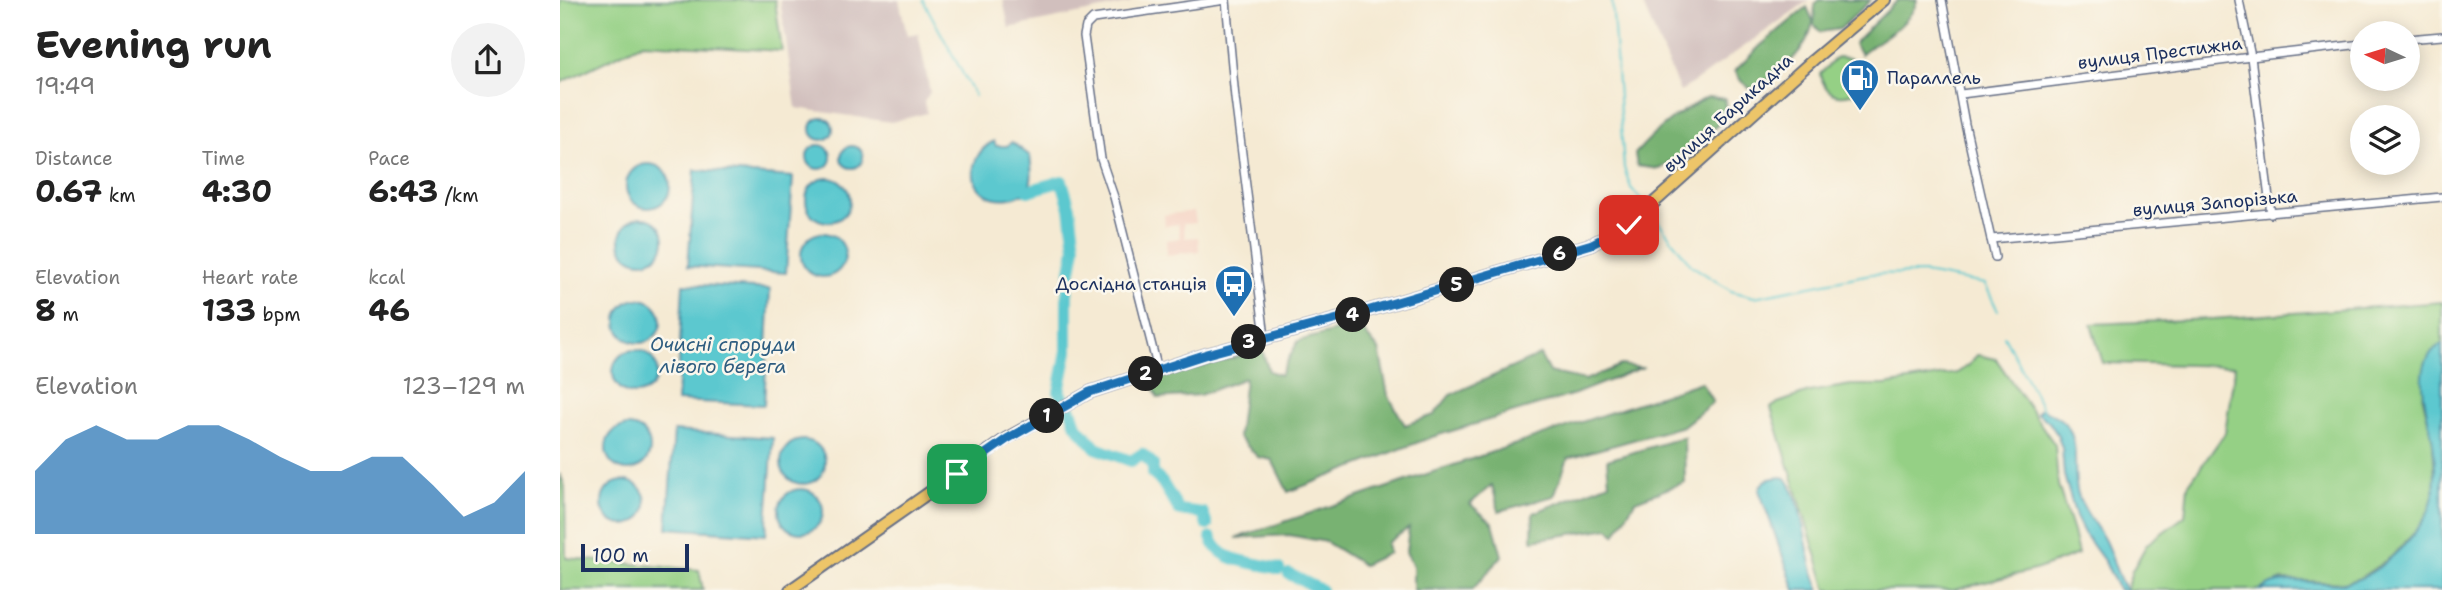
<!DOCTYPE html>
<meta charset="utf-8">
<style>
:root{--surface:#fff;--page:#f2f2f2;--text:#222;--muted:#767676;--accent:#1f6fb2}
body{margin:0;font-family:"Shantell Sans",sans-serif;background:var(--page);color:var(--text);height:100vh;display:flex;flex-direction:column;font-size:26px;white-space:nowrap}
*{box-sizing:border-box;margin:0}
p{font-size:23px;color:var(--muted)}
.icon{flex:none;width:38px;height:38px;fill:none;stroke:currentColor;stroke-width:2;stroke-linecap:round;stroke-linejoin:round}
.map{position:relative;flex:1;overflow:hidden}
.details{display:flex;flex-direction:column;background:var(--surface);width:560px}
.details>*{flex:none}
.needle{width:46px;rotate:274deg}
.fabs{position:absolute;left:1790px;top:21px;display:grid;gap:14px}
.fabs a{display:grid;place-items:center;width:70px;height:70px;border-radius:50%;background:var(--surface);box-shadow:0 4px 18px #0003;font-size:35px}
.scale{position:absolute;left:21px;bottom:18px;width:108px;box-sizing:border-box;padding-left:7px;border:4px solid #1b2f5e;border-top:0;font-size:19px;line-height:24px;white-space:nowrap;color:#1b2f5e;-webkit-text-stroke:5px #fbf7ec;paint-order:stroke}
.pin{position:absolute;display:grid;place-items:center;width:60px;height:60px;color:#fff;margin:-30px;border-radius:14px;box-shadow:0 4px 10px #0006}
.km{position:absolute;width:35px;height:35px;margin:-18px;border-radius:50%;background:#222;color:#fff;font-size:19px;line-height:35px;text-align:center}
.round{display:grid;place-items:center;flex:none;width:74px;height:74px;border-radius:37px;background:var(--page)}
.headline{display:flex;align-items:center;justify-content:space-between;height:119px;padding:0 35px}
h1{font-size:38px;font-weight:700;line-height:52px}
.stats{display:grid;grid-template-columns:repeat(3,1fr);gap:10px;height:119px;padding:7px 35px}
.stats div{display:grid;align-content:center}
.stats b{font-size:30px;font-weight:700}
.stats small{font-size:19px;font-weight:400}
.stats p{font-size:19px}
.chart{height:196px;padding:14px 35px}
.chart p{display:flex;justify-content:space-between}
.chart svg{width:100%;height:126px;margin-top:7px;fill:var(--accent);opacity:.7}
main{display:flex;flex:1;min-height:0}
.map>svg:first-child{display:block}
.built{fill:#f5d2c2}
.industrial{fill:#d1bfbd}
.green{fill:#95d085;stroke:#588072;stroke-width:2}
.forest{fill:#78b272;stroke:#4a7068;stroke-width:2}
.water{fill:#5bc8cf;stroke:#3b7c96;stroke-width:2}
.lines{fill:none;stroke-linecap:round;stroke-linejoin:round}
.stream{stroke:#5bc8cf;stroke-width:2}
.river{stroke:#5bc8cf;stroke-width:12}
.minor-casing{stroke:#677087;stroke-width:10}
.primary-casing{stroke:#677087;stroke-width:14}
.minor{stroke:#fff;stroke-width:7}
.primary{stroke:#edc569;stroke-width:10}
.route-casing{stroke:#fff;stroke-width:14}
.route{stroke:#1f6fb2;stroke-width:9}
.labels{text-anchor:middle;dominant-baseline:central;stroke-width:5;stroke-linejoin:round;paint-order:stroke}
.street-label{font-size:18px;fill:#1b2f5e;stroke:#fbf7ec}
.poi-label{font-size:18px;fill:#1b2f5e;stroke:#fbf7ec;text-anchor:start}
.water-label{font-size:19px;font-style:italic;fill:#2e5d80;stroke:#fbf7ec}
</style>
<main>
<section class="details">
<div class="headline"><div><h1>Evening run</h1><p>19:49</p></div><a class="round"><svg class="icon" aria-label="share" viewBox="0 0 24 24"><path d="M12 15V3M7 8l5-5 5 5M5 13v7h14v-7"/></svg></a></div>
<div class="stats">
<div><p>Distance</p><b>0.67<small> km</small></b></div>
<div><p>Time</p><b>4:30</b></div>
<div><p>Pace</p><b>6:43<small> /km</small></b></div>
</div>
<div class="stats">
<div><p>Elevation</p><b>8<small> m</small></b></div>
<div><p>Heart rate</p><b>133<small> bpm</small></b></div>
<div><p>kcal</p><b>46</b></div>
</div>
<div class="chart"><p><span>Elevation</span>123–129 m</p>
<svg viewBox="0 0 160 44" preserveAspectRatio="none"><path d="M0 44V22L10 11L20 6L30 11L40 11L50 6L60 6L70 11L80 17L90 22L100 22L110 17L120 17L130 27L140 38L150 33L160 22V44z"/></svg>
</div>
</section>
<div class="map">
<svg width="1882" height="590" viewBox="0 0 1882 590">
<rect width="100%" height="100%" fill="#fbf7ec"/>
<filter id="ink" filterUnits="userSpaceOnUse"><feTurbulence type="fractalNoise" baseFrequency=".0143" numOctaves="2"/><feDisplacementMap in="SourceGraphic" scale="14" xChannelSelector="R" yChannelSelector="G"/><feConvolveMatrix kernelMatrix="1 2 1 2 8 2 1 2 1" color-interpolation-filters="sRGB"/></filter>
<filter id="wash" filterUnits="userSpaceOnUse"><feTurbulence type="fractalNoise" baseFrequency=".00686" numOctaves="4" result="noise"/><feDisplacementMap in="SourceGraphic" scale="28" xChannelSelector="R" yChannelSelector="G"/><feGaussianBlur stdDeviation="1.57" result="paint"/><feColorMatrix in="noise" values="0 0 0 0 0 0 0 0 0 0 0 0 0 0 0 0 0 1.4 0 .05"/><feComposite in="paint" operator="in"/></filter>
<g filter="url(#wash)">
<rect width="100%" height="100%" fill="#f5ead3"/>
<!-- built -->
<polygon class="built" points="634,211 636,223 623,224 625,238 638,237 639,251 607,255 606,240 620,238 618,224 605,226 604,215"/>
<!-- industrial -->
<g class="industrial">
<polygon points="220,0 339,0 347,35 358,33 370,92 364,102 367,113 331,122 236,108"/>
<polygon points="443,0 570,0 571,3 449,28"/>
<polygon points="1081,0 1249,0 1120,92"/>
</g>
<!-- green -->
<g class="green">
<polygon points="0,0 215,0 222,51 83,43 0,83"/>
<path d="M1277 57 1289 58 1302 65 1306 78 1302 91C1281 98 1267 99 1260 74Z"/>
<polygon points="1882,302 1882,344 1873,351 1868,360 1863,399 1873,441 1875,480 1873,496 1869,511 1858,529 1831,557 1800,578 1785,583 1722,580 1700,590 1566,590 1572,571 1587,544 1625,516 1628,485 1665,433 1675,366 1543,363 1531,324 1652,319"/>
<polygon points="1417,355 1436,359 1495,445 1498,485 1513,532 1518,554 1478,569 1394,590 1267,590 1211,408 1218,403 1249,392 1291,385 1325,385 1397,373 1409,365"/>
<polygon points="0,474 5,486 6,558 139,570 143,590 0,590"/>
</g>
<!-- forest -->
<g class="forest">
<path d="M1259 0H1311L1280 29 1260 32 1253 23C1245 56 1218 72 1193 91L1181 81 1175 71 1200 46 1247 7 1254 23 1255 3Z"/>
<path d="M1338 0H1357C1351 26 1319 38 1301 54L1294 44 1298 39Z"/>
<path d="M1148 97 1166 99 1163 119 1141 142 1099 169 1077 166 1075 154C1099 127 1116 114 1148 97Z"/>
<polygon points="798,325 819,350 828,395 845,425 874,415 890,395 980,355 989,372 1025,380 1061,365 1081,368 1015,394 872,437 728,492 712,460 698,457 678,437 685,378 640,395 598,398 590,380 702,350 709,371 720,375 738,341"/>
<polygon points="1141,382 1153,402 1123,426 1008,458 994,496 939,511 932,485 910,504 933,523 942,556 913,589 853,590 853,566 846,552 849,528 827,543 829,553 803,565 766,542 729,535 676,538"/>
<polygon points="1124,437 1125,482 1075,501 1055,535 1050,528 972,540 973,513 1049,483 1047,460"/>
</g>
<!-- water -->
<g class="water">
<circle cx="262" cy="129" r="11"/>
<path d="M434 141 436 146H447L452 142 470 156C473 177 475 194 450 198 410 204 400 159 434 141Z"/>
<circle cx="259" cy="157" r="12"/>
<circle cx="292" cy="157" r="11"/>
<circle cx="88" cy="186" r="22"/>
<polygon points="135,170 233,177 226,273 128,266"/>
<circle cx="268" cy="200" r="22"/>
<circle cx="82" cy="240" r="22"/>
<circle cx="263" cy="255" r="22"/>
<polygon points="123,284 210,289 204,405 117,401"/>
<circle cx="79" cy="321" r="22"/>
<path d="M1882 344V590H1700C1725 573 1756 586 1784 583 1815 579 1855 539 1868 512 1877 492 1876 466 1873 444 1870 416 1847 362 1882 344Z"/>
<circle cx="75" cy="372" r="22"/>
<path d="M1480 409C1491 412 1505 420 1510 431 1519 450 1512 474 1518 494 1523 512 1537 525 1545 541 1553 557 1556 575 1566 590H1559L1545 562 1524 533 1516 517 1504 475 1502 448 1497 434 1489 422 1477 413Z"/>
<circle cx="68" cy="448" r="22"/>
<polygon points="114,431 213,438 206,535 107,528"/>
<circle cx="243" cy="462" r="22"/>
<path d="M1221 477 1226 478C1246 505 1244 558 1260 590H1235L1199 490C1203 478 1210 479 1221 477Z"/>
<circle cx="64" cy="503" r="22"/>
<circle cx="241" cy="511" r="22"/>
</g>
<g class="lines">
<!-- stream -->
<g class="stream">
<polyline points="363,0 415,96"/>
<polyline points="1052,0 1064,168 1071,188 1083,202"/>
<polyline points="1094,216 1131,265 1171,291 1194,297 1311,274 1364,273 1425,284 1438,311"/>
<polyline points="1444,336 1483,410"/>
</g>
<!-- river -->
<g class="river">
<polyline points="468,191 502,181 510,208 515,247 507,294 507,351 499,392 504,399"/>
<polyline points="511,410 516,425 536,448 571,461 582,454 593,464 593,474 602,482 619,510 643,513 647,525"/>
<path d="M651 538C661 565 696 561 719 569"/>
<polyline points="729,574 761,590"/>
</g>
</g>
</g>
<g filter="url(#ink)">
<g class="lines">
<defs>
<g id="minor">
<polyline points="666,0 675,98 705,337"/>
<polyline points="1382,0 1405,124 1435,257"/>
<polyline points="1679,0 1691,57 1711,214"/>
<polyline points="1848,39 1882,36"/>
<polyline points="1401,94 1691,57 1802,44"/>
<polyline points="1431,239 1882,197"/>
<polyline points="598,370 554,197 541,159 524,36 526,26 533,19 666,0"/>
</g>
<polyline id="primary" points="230,590 447,438 530,392 647,354 800,313 1032,244 1069,225 1253,60 1324,0"/>
</defs>
<!-- minor casing -->
<use href="#minor" class="minor-casing"/>
<!-- primary casing -->
<use href="#primary" class="primary-casing"/>
<!-- minor -->
<use href="#minor" class="minor"/>
<!-- primary -->
<use href="#primary" class="primary"/>
</g>
</g>
<g class="lines" filter="url(#ink)">
<defs>
<polyline id="route" points="397,474 447,439 530,392 647,354 800,313 1032,244 1069,225"/>
</defs>
<!-- route casing -->
<use href="#route" class="route-casing"/>
<!-- route -->
<use href="#route" class="route"/>
</g>
<!-- icons -->
<defs>
<symbol id="fuel-pin" viewBox="-11 -11 22 30"><path d="M0 17L-7.5 6A9.5 9.5 0 1 1 7.5 6Z" fill="#1f6fb2" stroke="#fbf7ec"/><path d="M-5.5-6h7V0h2V4h1.3V-2.5L3-4.5l.8-.8L6-3V5H2.5V1h-1V6h-7ZM-4.2-4.7v3.2H.2V-4.7Z" fill="#fff"/></symbol>
<symbol id="bus-pin" viewBox="-11 -11 22 30"><path d="M0 17L-7.5 6A9.5 9.5 0 1 1 7.5 6Z" fill="#1f6fb2" stroke="#fbf7ec"/><path d="M-5-6H5V4H4V6H2V4H-2V6H-4V4H-5ZM-3.5-4V0h7V-4ZM-3.5 1.2v1.5H-2V1.2ZM2 1.2v1.5H3.5V1.2Z" fill="#fff"/></symbol>
</defs>
<g fill-rule="evenodd">
<use href="#fuel-pin" x="1278" y="56" width="44" height="60"/>
<use href="#bus-pin" x="652" y="262" width="44" height="60"/>
</g>
<g class="labels">
<!-- street labels -->
<g class="street-label">
<text transform="translate(1600 53) rotate(-7)">вулиця Престижна</text>
<text transform="translate(1168 113) rotate(-42)">вулиця Барикадна</text>
<text transform="translate(1655 203) rotate(-5)">вулиця Запорізька</text>
</g>
<!-- poi labels -->
<g class="poi-label">
<text x="1327" y="78">Параллель</text>
<text x="647" y="284" text-anchor="end">Дослідна станція</text>
</g>
<!-- water labels -->
<g class="water-label">
<text x="163" y="344">Очисні споруди<tspan x="163" dy="22">лівого берега</tspan></text>
</g>
</g>
</svg>
<div class="fabs">
<a><svg class="needle" viewBox="-14 -14 28 28"><path d="M0-13l5 13h-10z" fill="#e53935"/><path d="M0 13l5-13h-10z" fill="#767676"/></svg></a>
<a><svg class="icon" aria-label="layers" viewBox="0 0 24 24"><path d="M12 4l9 5-9 5-9-5zM3 14l9 5 9-5"/></svg></a>
</div>
<div class="scale">100 m</div>
<div class="pin" style="left:397px;top:474px;background:#1e9e55"><svg class="icon" aria-label="arrive" viewBox="0 0 24 24"><path d="M6 21V4h12l-3 4 3 4H6"/></svg></div>
<div class="pin" style="left:1069px;top:225px;background:#d93025"><svg class="icon" aria-label="check" viewBox="0 0 24 24"><path d="M5 12l5 5 9-10"/></svg></div>
<b class="km" style="left:487px;top:416px">1</b>
<b class="km" style="left:586px;top:374px">2</b>
<b class="km" style="left:689px;top:342px">3</b>
<b class="km" style="left:793px;top:315px">4</b>
<b class="km" style="left:897px;top:285px">5</b>
<b class="km" style="left:1000px;top:254px">6</b>
</div>
</main>
